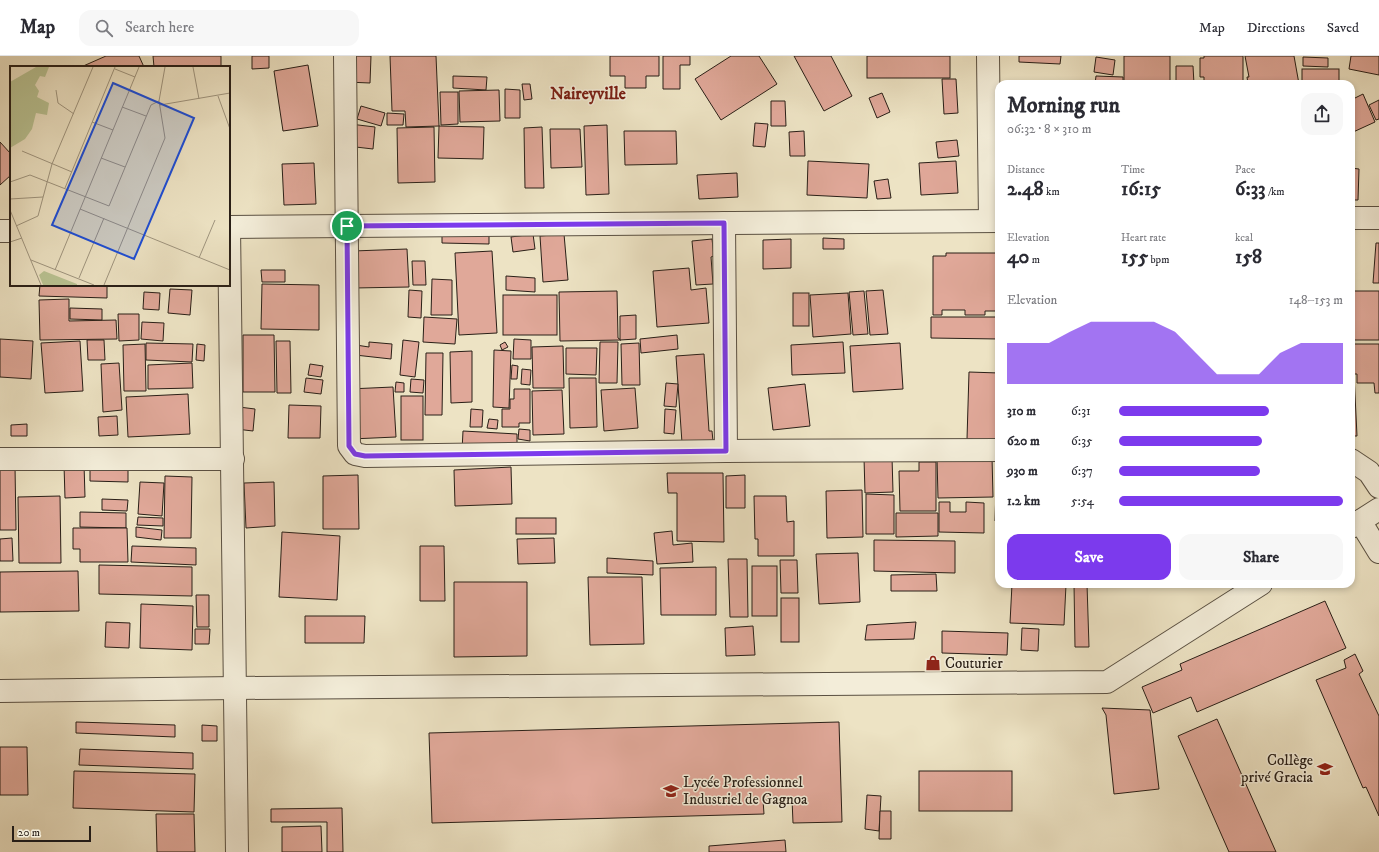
<!DOCTYPE html>
<meta charset="utf-8">
<style>
:root{--surface:#fff;--page:#f7f7f7;--text:#2b2b33;--muted:#7c7c81;--line:#e1e1e2;--accent:#7c3aed}
body{margin:0;font-family:"IM FELL DW Pica",serif;background:var(--page);color:var(--text);height:100vh;display:flex;flex-direction:column;font-size:15px;white-space:nowrap}
*{box-sizing:border-box;margin:0}
p{font-size:13px;color:var(--muted)}
.icon{flex:none;width:22px;height:22px;fill:none;stroke:currentColor;stroke-width:2;stroke-linecap:round;stroke-linejoin:round}
.map{position:relative;flex:1;overflow:hidden}
.side{position:absolute;left:995px;top:24px;width:360px;height:508px;display:flex;flex-direction:column;background:var(--surface);border-radius:12px;box-shadow:0 2px 6px #0003}
.side>*{flex:none}
.scale{position:absolute;left:12px;bottom:10px;width:79px;box-sizing:border-box;padding-left:4px;border:2px solid #291f17;border-top:0;font-size:11px;line-height:14px;white-space:nowrap;color:#291f17;-webkit-text-stroke:3px #f3edd9;paint-order:stroke}
.pin{position:absolute;display:grid;place-items:center;width:34px;height:34px;color:#fff;margin:-17px;border:2px solid #fff;border-radius:50%;box-shadow:0 1px 4px #0007}
.round{display:grid;place-items:center;flex:none;width:42px;height:42px;border-radius:12px;background:var(--page)}
.overview{display:flex;align-items:center;justify-content:space-between;height:68px;padding:0 12px}
h1{font-size:22px;font-weight:700;line-height:30px}
.figures{display:grid;grid-template-columns:repeat(3,1fr);gap:6px;height:68px;padding:4px 12px}
.figures div{display:grid;align-content:center}
.figures b{font-size:20px;font-weight:700}
.figures small{font-size:11px;font-weight:400}
.figures p{font-size:11px}
.chart{height:112px;padding:8px 12px}
.chart p{display:flex;justify-content:space-between}
.chart svg{width:100%;height:72px;margin-top:4px;fill:var(--accent);opacity:.7}
.action{display:flex;gap:8px;margin-top:auto;padding:8px 12px}
.action a{flex:1;height:46px;border-radius:12px;background:var(--accent);color:#fff;font-size:16px;font-weight:700;line-height:46px;text-align:center}
.action a+a{background:var(--page);color:var(--text)}
ul{padding:0 12px;list-style:none;font-size:13px}
li{display:grid;grid-template-columns:64px 48px 1fr;align-items:center;height:30px}
li i{height:10px;border-radius:5px;background:var(--accent)}
header{display:flex;align-items:center;gap:24px;box-sizing:border-box;height:56px;padding:0 20px;background:var(--surface);border-bottom:1px solid var(--line)}
header strong{font-size:19px}
nav{display:flex;gap:22px;margin-inline-start:auto;font-size:14px}
.search{width:280px;height:36px;background:var(--page);display:flex;align-items:center;gap:10px;box-sizing:border-box;padding:0 14px;border-radius:12px;color:var(--muted);font-size:15px}
.map>svg:first-child{display:block}
.building{fill:#e0a899;stroke:#291f17}
.lines{fill:none;stroke-linecap:round;stroke-linejoin:round}
.minor-casing{stroke:#5a5042;stroke-width:24}
.tertiary-casing{stroke:#5a5042;stroke-width:24}
.minor{stroke:#f3edd9;stroke-width:22}
.tertiary{stroke:#f3edd9;stroke-width:22}
.route-casing{stroke:#fff;stroke-width:8}
.route{stroke:#7c3aed;stroke-width:5}
.labels{text-anchor:middle;dominant-baseline:central;stroke-width:3;stroke-linejoin:round;paint-order:stroke}
.poi-label{font-size:15px;fill:#291f17;stroke:#f3edd9;text-anchor:start}
.quarter-label{font-size:17px;font-weight:bold;fill:#7a1f14;stroke:#f3edd9}
.inset-road{fill:none;stroke:#9f957f;stroke-width:1}
.view{fill:#1d4ed8;fill-opacity:0.15;stroke:#1d4ed8;stroke-width:2}
.inset-edge{fill:none;stroke:#291f17;stroke-width:2}
</style>
<header>
<strong>Map</strong>
<div class="search"><svg class="icon" aria-label="search" viewBox="0 0 24 24"><circle cx="10" cy="10" r="6"/><path d="M15 15l6 6"/></svg>Search here</div>
<nav><a>Map</a><a>Directions</a><a>Saved</a></nav>
</header>
<div class="map">
<svg width="1379" height="796" viewBox="0 0 1379 796">
<rect width="100%" height="100%" fill="#ede3c4"/>
<filter id="stains"><feTurbulence type="fractalNoise" baseFrequency=".005" numOctaves="4"/><feColorMatrix values="0 0 0 0 .2 0 0 0 0 .09 0 0 0 0 .02 0 0 0 .5 -.17"/></filter>
<radialGradient id="worn" r=".72"><stop offset=".6" stop-color="#630" stop-opacity="0"/><stop offset="1" stop-color="#630" stop-opacity=".3"/></radialGradient>
<!-- building -->
<g class="building">
<polygon points="106,0 139,0 144,11 81,11"/>
<polygon points="153,0 221,0 221,11 154,11"/>
<polygon points="252,0 269,0 269,12 252,13"/>
<polygon points="348,0 371,0 370,27 346,26"/>
<polygon points="390,0 436,0 439,70 406,71 405,55 392,55"/>
<polygon points="610,0 659,0 659,20 646,20 646,32 625,32 625,20 610,20"/>
<polygon points="663,0 690,0 690,9 680,9 680,33 663,33"/>
<polygon points="731,0 759,0 777,28 721,64 695,23"/>
<polygon points="794,0 831,0 852,40 824,55"/>
<rect x="867" y="0" width="83" height="22"/>
<polygon points="1019,0 1061,0 1060,8 1019,6"/>
<rect x="1124" y="0" width="46" height="28"/>
<polygon points="1204,0 1243,0 1243,28 1204,28 1204,21 1200,21 1200,2 1204,2"/>
<polygon points="1245,0 1294,0 1299,28 1248,28 1247,21 1249,21"/>
<polygon points="1351,0 1379,0 1379,19 1349,13"/>
<polygon points="1096,1 1115,4 1113,19 1094,16"/>
<polygon points="1303,1 1328,2 1328,11 1303,10"/>
<polygon points="308,9 318,70 283,75 274,15"/>
<polygon points="1176,10 1193,10 1194,28 1176,28"/>
<rect x="1302" y="13" width="37" height="15"/>
<polygon points="453,20 487,21 486,34 453,32"/>
<polygon points="1096,20 1123,21 1123,28 1095,28"/>
<polygon points="942,23 956,23 958,57 944,58"/>
<polygon points="522,28 530,28 532,43 524,44"/>
<polygon points="505,33 520,34 520,62 505,62"/>
<polygon points="499,34 500,65 460,66 459,35"/>
<polygon points="440,36 458,36 458,68 441,69"/>
<polygon points="882,37 890,56 877,62 869,42"/>
<polygon points="1363,38 1375,66 1351,77 1351,44"/>
<polygon points="1379,44 1379,63 1376,64 1369,49"/>
<polygon points="771,45 785,45 786,70 771,70"/>
<polygon points="361,50 385,57 381,70 357,63"/>
<polygon points="387,57 404,58 403,69 387,69"/>
<polygon points="755,67 768,68 765,91 753,90"/>
<polygon points="350,68 375,71 373,93 347,90"/>
<polygon points="607,69 609,138 586,139 584,70"/>
<polygon points="439,70 484,71 483,103 438,102"/>
<polygon points="434,71 435,126 398,127 397,72"/>
<polygon points="542,71 544,132 525,132 524,72"/>
<polygon points="550,73 580,73 582,111 551,112"/>
<polygon points="624,75 676,75 677,108 625,109"/>
<polygon points="804,75 805,100 790,100 789,76"/>
<polygon points="957,84 959,100 938,102 936,86"/>
<polygon points="0,86 11,98 11,119 0,129"/>
<polygon points="808,105 869,108 867,142 807,139"/>
<polygon points="956,105 958,137 921,139 919,107"/>
<polygon points="314,107 316,148 284,149 282,108"/>
<polygon points="1351,112 1359,113 1358,144 1351,144"/>
<polygon points="737,117 738,141 699,143 697,119"/>
<polygon points="888,123 891,142 877,143 874,125"/>
<polygon points="442,177 489,178 489,188 442,187"/>
<polygon points="533,178 535,193 513,196 511,181"/>
<polygon points="564,178 568,224 543,226 540,180"/>
<polygon points="823,182 844,183 844,193 823,193"/>
<polygon points="712,183 714,200 711,201 713,228 696,229 692,185"/>
<polygon points="791,183 791,212 763,213 763,184"/>
<polygon points="1376,187 1379,187 1379,227 1373,227"/>
<polygon points="407,193 409,231 354,232 353,195"/>
<polygon points="492,195 497,277 459,279 455,197"/>
<polygon points="946,197 998,197 999,255 985,255 985,259 965,259 965,254 942,254 942,259 933,259 933,200 946,200"/>
<polygon points="412,205 425,205 426,229 413,229"/>
<polygon points="689,212 691,234 706,232 709,267 657,271 653,215"/>
<polygon points="261,214 285,214 285,226 262,226"/>
<polygon points="506,220 535,222 535,236 506,234"/>
<polygon points="432,223 452,224 452,259 431,259"/>
<polygon points="262,228 319,229 319,274 261,273"/>
<polygon points="40,229 107,229 107,242 39,240"/>
<polygon points="170,233 192,234 190,259 168,257"/>
<polygon points="409,234 422,235 421,262 408,261"/>
<polygon points="883,234 888,278 870,279 866,235"/>
<polygon points="617,235 618,282 621,284 560,285 559,236"/>
<polygon points="864,235 868,278 853,279 849,236"/>
<rect x="1351" y="235" width="28" height="49"/>
<polygon points="144,236 160,237 159,254 143,253"/>
<rect x="793" y="237" width="16" height="33"/>
<polygon points="848,237 851,278 813,281 810,239"/>
<rect x="503" y="239" width="54" height="40"/>
<polygon points="69,243 69,265 116,264 117,283 40,284 39,244"/>
<polygon points="70,252 102,253 102,264 70,263"/>
<polygon points="118,258 139,258 139,284 119,285"/>
<polygon points="636,259 636,283 620,284 620,260"/>
<polygon points="424,261 457,263 455,288 423,286"/>
<polygon points="931,261 999,261 999,283 931,282"/>
<polygon points="142,266 164,267 163,285 141,283"/>
<polygon points="243,279 274,279 275,336 243,336"/>
<polygon points="677,279 678,293 641,297 640,283"/>
<polygon points="0,283 33,285 31,323 0,321"/>
<polygon points="514,283 531,284 531,303 513,303"/>
<polygon points="87,284 104,284 105,304 88,304"/>
<polygon points="403,284 419,286 415,321 400,319"/>
<polygon points="80,285 83,335 45,337 41,287"/>
<polygon points="276,285 290,285 291,337 277,337"/>
<polygon points="369,286 392,288 391,303 355,299 356,289 369,291"/>
<polygon points="505,286 508,291 502,294 500,289"/>
<polygon points="600,286 618,286 617,327 599,327"/>
<polygon points="843,286 845,317 792,319 791,289"/>
<polygon points="146,287 193,288 192,306 146,304"/>
<polygon points="639,287 640,329 622,329 621,288"/>
<polygon points="900,287 903,333 853,336 850,290"/>
<polygon points="145,288 146,335 124,335 123,289"/>
<polygon points="197,288 205,289 204,305 196,304"/>
<polygon points="1353,288 1379,288 1379,337 1375,337 1374,327 1357,327 1357,318 1353,318"/>
<polygon points="563,290 564,332 533,332 532,291"/>
<polygon points="566,292 597,292 596,319 566,318"/>
<polygon points="494,294 511,295 509,352 493,351"/>
<polygon points="472,295 472,346 451,347 450,296"/>
<polygon points="1351,296 1352,318 1354,318 1357,380 1351,380"/>
<polygon points="426,297 443,297 442,359 425,359"/>
<polygon points="704,298 709,375 712,375 713,385 682,387 676,300"/>
<polygon points="119,307 122,354 103,356 101,308"/>
<polygon points="192,307 193,332 148,333 148,309"/>
<polygon points="310,308 323,310 321,321 308,319"/>
<polygon points="512,309 518,310 517,323 511,323"/>
<polygon points="522,313 531,314 530,329 521,328"/>
<polygon points="969,316 999,317 999,385 967,383"/>
<polygon points="306,322 323,324 321,338 304,336"/>
<polygon points="569,322 596,322 597,371 570,372"/>
<polygon points="411,323 424,324 423,337 410,336"/>
<polygon points="396,326 404,327 404,336 395,336"/>
<polygon points="666,327 678,328 676,351 664,350"/>
<polygon points="805,328 810,370 773,374 768,332"/>
<polygon points="393,331 396,381 351,383 349,333"/>
<polygon points="635,332 638,372 604,375 601,334"/>
<polygon points="514,333 530,333 530,367 519,367 519,371 502,371 502,353 510,353 510,343 514,343"/>
<polygon points="562,334 564,378 533,379 532,335"/>
<polygon points="188,338 190,378 128,381 126,341"/>
<rect x="401" y="340" width="22" height="44"/>
<polygon points="289,349 321,350 320,382 288,382"/>
<polygon points="239,351 255,353 253,375 236,373"/>
<polygon points="471,353 483,354 482,371 470,371"/>
<polygon points="665,353 676,354 674,378 664,377"/>
<polygon points="117,360 118,379 99,380 98,361"/>
<polygon points="489,363 498,364 497,373 487,372"/>
<polygon points="27,368 27,380 11,380 11,369"/>
<polygon points="519,373 530,374 530,385 518,383"/>
<polygon points="463,375 517,378 517,397 462,395"/>
<polygon points="997,399 999,399 999,465 995,465"/>
<polygon points="892,401 893,436 865,437 864,402"/>
<polygon points="992,401 993,441 938,442 937,402"/>
<polygon points="919,406 936,406 936,455 900,455 899,415 919,415"/>
<polygon points="90,407 128,408 128,426 90,425"/>
<polygon points="84,408 85,441 65,442 64,409"/>
<polygon points="0,410 15,410 16,474 0,474"/>
<polygon points="511,411 512,448 455,450 454,414"/>
<polygon points="667,417 723,417 724,486 677,485 677,437 668,437"/>
<polygon points="358,419 359,473 323,473 323,420"/>
<polygon points="745,419 745,452 726,452 726,420"/>
<polygon points="165,420 192,421 191,482 164,482"/>
<polygon points="140,426 164,427 162,460 138,458"/>
<polygon points="274,426 275,470 246,472 244,427"/>
<polygon points="862,434 863,481 827,482 826,435"/>
<polygon points="866,438 894,439 894,478 866,478"/>
<polygon points="60,440 61,507 19,507 18,441"/>
<polygon points="754,440 786,440 787,466 794,465 794,500 758,500 758,483 755,483"/>
<polygon points="102,443 128,444 127,455 102,454"/>
<polygon points="939,446 950,446 950,456 966,456 966,446 984,447 984,477 939,476"/>
<polygon points="80,456 126,457 126,472 80,471"/>
<polygon points="896,457 938,457 938,480 896,481"/>
<polygon points="138,461 163,462 163,470 137,469"/>
<rect x="516" y="462" width="40" height="16"/>
<polygon points="136,471 162,474 161,484 136,481"/>
<polygon points="73,472 127,472 128,506 80,506 80,493 73,493"/>
<polygon points="672,475 673,489 692,487 693,506 657,508 654,477"/>
<polygon points="282,476 340,480 337,544 279,541"/>
<polygon points="12,482 13,505 0,505 0,483"/>
<polygon points="554,482 555,507 518,508 517,483"/>
<polygon points="874,484 955,485 955,517 874,515"/>
<polygon points="132,490 196,492 196,509 131,506"/>
<polygon points="420,490 444,490 445,545 420,545"/>
<polygon points="858,497 860,546 819,548 816,498"/>
<polygon points="607,502 653,505 653,519 607,517"/>
<polygon points="728,503 747,503 748,561 730,561"/>
<polygon points="780,504 797,504 798,537 781,537"/>
<polygon points="99,509 192,511 192,540 99,538"/>
<rect x="752" y="510" width="25" height="50"/>
<polygon points="716,511 716,559 661,559 660,512"/>
<polygon points="78,515 79,555 0,556 0,516"/>
<polygon points="936,518 937,535 891,535 891,519"/>
<polygon points="588,521 642,521 644,588 590,589"/>
<polygon points="454,526 527,526 527,600 454,601"/>
<polygon points="1012,528 1066,529 1064,569 1010,567"/>
<polygon points="1074,528 1087,528 1089,591 1075,591"/>
<polygon points="196,539 209,539 209,571 197,571"/>
<rect x="781" y="542" width="18" height="44"/>
<polygon points="1325,545 1346,592 1197,656 1191,641 1153,657 1142,631 1182,614 1180,608"/>
<polygon points="141,548 193,550 192,594 140,592"/>
<polygon points="305,560 365,560 364,587 305,587"/>
<polygon points="106,566 130,567 129,592 105,591"/>
<polygon points="916,566 914,583 865,584 867,569"/>
<polygon points="753,570 755,599 726,600 725,572"/>
<polygon points="1022,572 1039,573 1038,595 1021,594"/>
<polygon points="195,573 210,573 209,588 195,588"/>
<polygon points="942,575 1008,577 1007,599 942,597"/>
<polygon points="1355,598 1363,615 1359,618 1379,660 1379,760 1366,731 1363,732 1316,624 1346,612 1344,604"/>
<polygon points="1102,652 1150,654 1159,733 1114,738 1106,659"/>
<polygon points="1217,663 1276,796 1229,796 1178,680"/>
<polygon points="76,666 175,669 175,681 76,677"/>
<polygon points="839,666 842,766 793,767 792,743 763,744 764,758 432,767 429,677"/>
<polygon points="202,669 217,670 217,685 202,685"/>
<polygon points="0,691 27,691 28,739 0,739"/>
<polygon points="80,693 193,697 193,713 79,709"/>
<polygon points="74,715 195,718 194,756 73,752"/>
<rect x="919" y="715" width="93" height="40"/>
<polygon points="867,739 881,740 879,775 865,773"/>
<polygon points="342,752 343,796 327,796 327,766 271,766 271,753"/>
<polygon points="880,755 891,755 891,783 879,783"/>
<polygon points="156,758 194,758 195,796 157,796"/>
<polygon points="321,770 322,796 282,796 282,771"/>
<polygon points="785,784 786,796 709,796 709,790"/>
</g>
<g class="lines">
<defs>
<g id="minor">
<polyline points="345,0 349,390 355,398 365,400 726,395 999,394"/>
<polyline points="988,0 990,165"/>
<polyline points="1351,162 1379,162"/>
<polyline points="724,167 726,395"/>
<polyline points="229,171 999,165"/>
<polyline points="229,171 237,796"/>
<polyline points="0,175 11,175"/>
<polyline points="0,403 233,403"/>
<polyline points="1351,404 1369,416 1379,431"/>
<polyline points="1360,465 1379,496"/>
</g>
<g id="tertiary">
<polyline points="1351,471 1379,453"/>
<polyline points="0,635 236,632 1107,626 1261,528"/>
</g>
</defs>
<!-- minor casing -->
<use href="#minor" class="minor-casing"/>
<!-- tertiary casing -->
<use href="#tertiary" class="tertiary-casing"/>
<!-- minor -->
<use href="#minor" class="minor"/>
<!-- tertiary -->
<use href="#tertiary" class="tertiary"/>
</g>
<g class="lines">
<defs>
<polygon id="route" points="724,167 726,395 365,400 355,398 349,390 347,170"/>
</defs>
<!-- route casing -->
<use href="#route" class="route-casing"/>
<!-- route -->
<use href="#route" class="route"/>
</g>
<!-- icons -->
<defs>
<symbol id="shop-bare" viewBox="-9 -9 18 18"><path d="M-5-2.5h2.3a2.7 3.5 0 0 1 5.4 0H5L5.5 6h-11ZM-1.5-2.5h3a1.5 2.3 0 0 0-3 0Z" fill="#8f2418" stroke="#f3edd9" stroke-width="2.5" paint-order="stroke"/></symbol>
<symbol id="university-bare" viewBox="-9 -9 18 18"><path d="M0-5L7-2L0 1L-7-2ZM-4 1L0 2.5L4 1V4Q0 6-4 4Z" fill="#8f2418" stroke="#f3edd9" stroke-width="2.5" paint-order="stroke"/></symbol>
<symbol id="school-bare" viewBox="-9 -9 18 18"><path d="M0-5L7-2L0 1L-7-2ZM-4 1L0 2.5L4 1V4Q0 6-4 4Z" fill="#8f2418" stroke="#f3edd9" stroke-width="2.5" paint-order="stroke"/></symbol>
</defs>
<g fill-rule="evenodd">
<use href="#shop-bare" x="922" y="596" width="22" height="22"/>
<use href="#university-bare" x="1314" y="702" width="22" height="22"/>
<use href="#school-bare" x="660" y="724" width="22" height="22"/>
</g>
<g class="labels">
<!-- poi labels -->
<g class="poi-label">
<text x="945" y="607">Couturier</text>
<text x="1313" y="704" text-anchor="end">Collège<tspan x="1313" dy="17">privé Gracia</tspan></text>
<text x="683" y="726">Lycée Professionnel<tspan x="683" dy="17">Industriel de Gagnoa</tspan></text>
</g>
<!-- quarter labels -->
<g class="quarter-label">
<text x="588" y="38">Naireyville</text>
</g>
</g>
<!-- overview -->
<g transform="translate(10 10)">
<rect width="220" height="220" fill="#ede3c4"/>
<path d="M26 1H39L35 11 30 10 25 19 29 25 27 31 39 37 37 49 26 47 22 63 15 73 0 82V16ZM34 205 67 218V219H33L29 209Z" fill="#b9c393"/>
<path class="inset-road" d="M183 1 189 33M105 3 125 11M46 24 48 37 64 48M208 30 220 63M150 39 220 27M112 41 136 50M82 56 103 64M12 85 62 106M91 92 115 101M0 116 20 109 99 140 141 39 149 35M55 122 105 1M0 133 33 131M70 143 220 204M0 144 31 219M6 160 28 150 42 98 83 1M0 176 12 172M189 192 205 154M21 194 84 219M45 204 129 1M69 212 94 152M94 219 155 72 149 35 155 1"/>
<path class="view" d="M103 17 184 52 124 193 42 159Z"/>
<rect width="220" height="220" class="inset-edge"/>
</g>
<rect width="100%" height="100%" filter="url(#stains)"/>
<rect width="100%" height="100%" fill="url(#worn)"/>
</svg>
<div class="scale">20 m</div>
<div class="pin" style="left:347px;top:170px;background:#1e9e55"><svg class="icon" aria-label="arrive" viewBox="0 0 24 24"><path d="M6 21V4h12l-3 4 3 4H6"/></svg></div>
<section class="side">
<div class="overview"><div><h1>Morning run</h1><p>06:32 · 8 × 310 m</p></div><a class="round"><svg class="icon" aria-label="share" viewBox="0 0 24 24"><path d="M12 15V3M7 8l5-5 5 5M5 13v7h14v-7"/></svg></a></div>
<div class="figures">
<div><p>Distance</p><b>2.48<small> km</small></b></div>
<div><p>Time</p><b>16:15</b></div>
<div><p>Pace</p><b>6:33<small> /km</small></b></div>
</div>
<div class="figures">
<div><p>Elevation</p><b>40<small> m</small></b></div>
<div><p>Heart rate</p><b>155<small> bpm</small></b></div>
<div><p>kcal</p><b>158</b></div>
</div>
<div class="chart"><p><span>Elevation</span>148–153 m</p>
<svg viewBox="0 0 160 44" preserveAspectRatio="none"><path d="M0 44V19L10 19L20 19L30 12L40 6L50 6L60 6L70 6L80 12L90 25L100 38L110 38L120 38L130 25L140 19L150 19L160 19V44z"/></svg>
</div>
<ul>
<li><b>310 m</b>6:31<i style="width:67%"></i></li>
<li><b>620 m</b>6:35<i style="width:64%"></i></li>
<li><b>930 m</b>6:37<i style="width:63%"></i></li>
<li><b>1.2 km</b>5:54<i style="width:100%"></i></li>
</ul>
<div class="action"><a>Save</a><a>Share</a></div>
</section>
</div>
